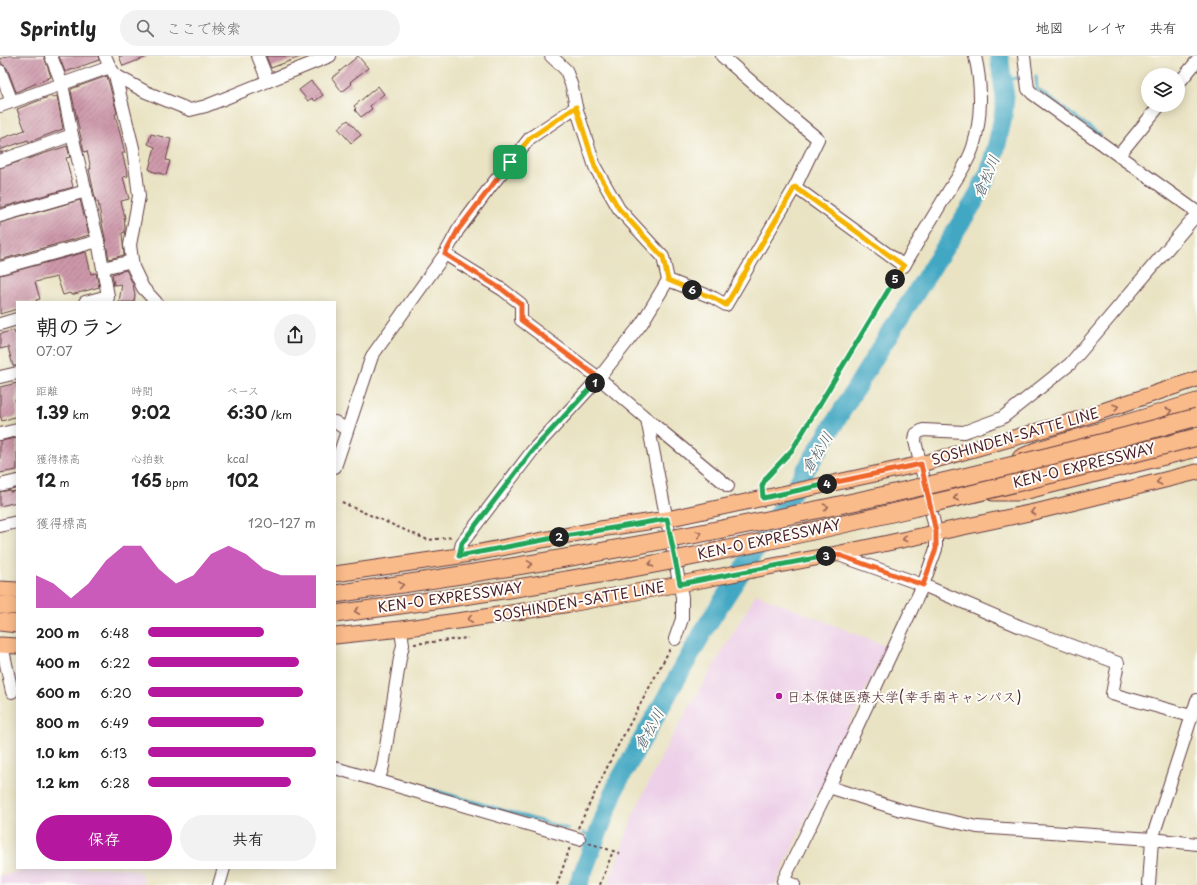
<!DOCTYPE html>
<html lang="ja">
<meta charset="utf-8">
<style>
:root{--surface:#fff;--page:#f2f2f2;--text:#222;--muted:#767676;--line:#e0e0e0;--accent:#b5179e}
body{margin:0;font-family:"Playpen Sans","Klee One",sans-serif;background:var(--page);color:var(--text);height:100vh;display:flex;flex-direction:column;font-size:15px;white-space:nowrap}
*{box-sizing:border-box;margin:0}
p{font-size:13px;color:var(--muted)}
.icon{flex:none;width:22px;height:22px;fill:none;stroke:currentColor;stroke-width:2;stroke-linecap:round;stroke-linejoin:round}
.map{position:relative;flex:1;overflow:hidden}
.sheet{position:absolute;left:16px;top:245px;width:320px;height:568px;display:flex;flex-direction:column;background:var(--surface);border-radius:0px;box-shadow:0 2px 10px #0003}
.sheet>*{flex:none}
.tools{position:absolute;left:1141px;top:12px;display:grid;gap:8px}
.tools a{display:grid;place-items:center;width:44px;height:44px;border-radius:50%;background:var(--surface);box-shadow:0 2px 10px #0003;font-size:20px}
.pin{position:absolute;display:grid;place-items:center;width:34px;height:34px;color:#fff;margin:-17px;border-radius:8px;box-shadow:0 2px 6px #0006}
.km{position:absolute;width:20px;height:20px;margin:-10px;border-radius:50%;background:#222;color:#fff;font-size:11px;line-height:20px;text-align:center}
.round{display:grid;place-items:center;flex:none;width:42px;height:42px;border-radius:21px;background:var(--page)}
.summary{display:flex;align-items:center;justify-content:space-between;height:68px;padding:0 20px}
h1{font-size:22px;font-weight:700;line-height:30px}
.stats{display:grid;grid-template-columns:repeat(3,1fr);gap:6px;height:68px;padding:4px 20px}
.stats div{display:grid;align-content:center}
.stats b{font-size:17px;font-weight:700}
.stats small{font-size:11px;font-weight:400}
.stats p{font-size:11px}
.chart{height:112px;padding:8px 20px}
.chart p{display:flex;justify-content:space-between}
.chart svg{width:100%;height:72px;margin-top:4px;fill:var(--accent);opacity:.7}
.button{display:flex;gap:8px;margin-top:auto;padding:8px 20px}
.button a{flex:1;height:46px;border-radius:24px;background:var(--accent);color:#fff;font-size:16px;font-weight:700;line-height:46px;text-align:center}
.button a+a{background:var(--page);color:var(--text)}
ul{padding:0 20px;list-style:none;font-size:13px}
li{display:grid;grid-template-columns:64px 48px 1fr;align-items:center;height:30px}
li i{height:10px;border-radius:5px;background:var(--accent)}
header{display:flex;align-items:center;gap:24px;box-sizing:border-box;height:56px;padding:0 20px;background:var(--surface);border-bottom:1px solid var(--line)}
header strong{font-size:19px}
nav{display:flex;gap:22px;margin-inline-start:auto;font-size:14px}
.search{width:280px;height:36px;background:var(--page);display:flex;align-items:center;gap:10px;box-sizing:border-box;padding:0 14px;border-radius:22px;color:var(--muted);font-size:15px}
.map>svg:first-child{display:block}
.built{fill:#edd0e8}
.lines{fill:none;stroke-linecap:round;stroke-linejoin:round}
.stream{stroke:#43a7c3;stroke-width:3}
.river{stroke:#43a7c3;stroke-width:19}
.building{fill:url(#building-hatch)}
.minor-casing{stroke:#623c42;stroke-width:14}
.major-casing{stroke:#623c42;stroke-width:17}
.highway-casing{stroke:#623c42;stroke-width:19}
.path{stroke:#623c42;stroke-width:2;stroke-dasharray:3 3;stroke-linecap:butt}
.minor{stroke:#fff;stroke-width:12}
.major{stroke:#fabb8b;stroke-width:15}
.highway{stroke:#fabb8b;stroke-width:17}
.highway-bridge-casing{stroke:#623c42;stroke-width:19;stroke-linecap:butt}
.highway-bridge{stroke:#fabb8b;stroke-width:17}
.oneway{stroke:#996556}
.split-1-casing{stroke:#fff;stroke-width:8}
.split-2-casing{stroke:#fff;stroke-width:8}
.split-3-casing{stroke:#fff;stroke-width:8}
.split-4-casing{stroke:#fff;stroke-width:8}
.split-5-casing{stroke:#fff;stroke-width:8}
.split-6-casing{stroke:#fff;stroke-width:8}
.split-7-casing{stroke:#fff;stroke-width:8}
.split-1{stroke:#f0652b;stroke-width:5}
.split-2{stroke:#22a559;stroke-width:5}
.split-3{stroke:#22a559;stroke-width:5}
.split-4{stroke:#f0652b;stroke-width:5}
.split-5{stroke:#22a559;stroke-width:5}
.split-6{stroke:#f5b400;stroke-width:5}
.split-7{stroke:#f5b400;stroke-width:5}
.poi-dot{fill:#b5179e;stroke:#fdfcf7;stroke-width:1.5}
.labels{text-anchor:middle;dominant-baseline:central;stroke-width:4;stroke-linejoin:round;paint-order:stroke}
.street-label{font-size:14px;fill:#4a1f2b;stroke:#fdfcf7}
.poi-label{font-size:14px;fill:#4a1f2b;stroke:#fdfcf7;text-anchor:start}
.water-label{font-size:15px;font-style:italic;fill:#475c6f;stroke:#fdfcf7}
</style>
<header>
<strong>Sprintly</strong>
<div class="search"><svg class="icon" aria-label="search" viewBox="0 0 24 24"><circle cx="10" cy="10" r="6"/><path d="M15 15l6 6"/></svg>ここで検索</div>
<nav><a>地図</a><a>レイヤ</a><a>共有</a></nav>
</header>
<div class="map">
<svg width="1197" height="829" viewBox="0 0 1197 829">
<defs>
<pattern id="building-hatch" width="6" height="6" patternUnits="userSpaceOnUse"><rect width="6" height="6" fill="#cd98aa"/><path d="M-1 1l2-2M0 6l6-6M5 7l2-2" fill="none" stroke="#a87b8b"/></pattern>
</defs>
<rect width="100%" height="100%" fill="#fdfcf7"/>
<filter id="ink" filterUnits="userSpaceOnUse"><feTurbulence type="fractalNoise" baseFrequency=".025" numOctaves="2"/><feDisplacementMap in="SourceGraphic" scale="8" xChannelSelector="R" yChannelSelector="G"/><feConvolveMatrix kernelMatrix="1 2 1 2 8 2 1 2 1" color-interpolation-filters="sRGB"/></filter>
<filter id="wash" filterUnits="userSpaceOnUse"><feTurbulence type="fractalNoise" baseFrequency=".012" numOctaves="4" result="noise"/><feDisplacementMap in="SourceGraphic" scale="16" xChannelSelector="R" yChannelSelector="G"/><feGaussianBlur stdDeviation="0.9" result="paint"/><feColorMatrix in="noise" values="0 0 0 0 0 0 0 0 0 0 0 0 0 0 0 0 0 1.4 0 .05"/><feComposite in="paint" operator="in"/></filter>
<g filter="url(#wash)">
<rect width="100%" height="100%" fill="#e9e3c3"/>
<!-- built -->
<g class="built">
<polygon points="756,538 886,590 775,829 608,829 634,757 667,689"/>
<polygon points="33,812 129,812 141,817 144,829 0,829 0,820"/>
</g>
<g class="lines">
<!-- stream -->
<g class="stream">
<polyline points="1036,20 1037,33 1100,79"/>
<polyline points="1003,23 1021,22"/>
<polyline points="389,721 568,773"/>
<polyline points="584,777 596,781"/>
</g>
<!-- river -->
<polyline class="river" points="578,829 617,728 707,569 783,451 881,291 974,146 989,116 997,88 1003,61 1005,41 999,0"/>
</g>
<g id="blocks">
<!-- building -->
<g class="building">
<polygon points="8,0 44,0 51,21 16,36 7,12 2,8 0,3"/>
<polygon points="59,0 98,0 99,4 65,16"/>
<polygon points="119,0 147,0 147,1 123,10"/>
<polygon points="266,0 300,0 300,1 271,12"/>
<polygon points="358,0 368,12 350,26 352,28 342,36 332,22"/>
<polygon points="107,20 117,57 115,58 125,97 122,97 128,120 123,121 129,143 121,145 125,162 124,162 125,173 125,176 122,177 124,199 109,203 98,146 96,146 89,113 91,113 87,95 84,96 71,35 71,33"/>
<polygon points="311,25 323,39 315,45 312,42 308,45 299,34"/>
<polygon points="378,30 384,38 370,50 372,53 361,61 355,54 356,53 354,50"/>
<polygon points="51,40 52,42 57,40 63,73 29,86 28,84 2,93 3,96 0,97 0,83 25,74 17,53"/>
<polygon points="348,64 361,79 351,87 338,72"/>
<polygon points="151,78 171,83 166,104 170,105 166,119 151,115 151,114 149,113 155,91 148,88"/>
<polygon points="67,90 70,101 66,102 73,131 0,152 0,112"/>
<polygon points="80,144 89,179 0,204 0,167"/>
<polygon points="86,196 91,218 96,217 99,231 71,239 70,237 63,239 57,221 35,226 40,243 36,244 37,246 17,246 17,253 0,258 0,219"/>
<polygon points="126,214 133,228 135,239 134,246 119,246 122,228 114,229 112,218"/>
<polygon points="14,274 15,278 17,278 17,310 13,310 8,291 0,293 0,278"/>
<polygon points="17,327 17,342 15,343 17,351 17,360 2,365 0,359 0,331"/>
<polygon points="17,382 17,414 0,417 0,385"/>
<polygon points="10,434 10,436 17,435 17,446 0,450 0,436"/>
</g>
</g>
</g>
<g filter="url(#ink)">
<use href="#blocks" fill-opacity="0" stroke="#623c42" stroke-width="1"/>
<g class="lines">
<defs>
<g id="minor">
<polyline points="51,0 62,28 72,79 98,185 108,240 107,246"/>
<polyline points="105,0 110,11 115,19 133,92 139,140 130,189 133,211 143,232 156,246"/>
<polyline points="258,0 268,25"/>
<polyline points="1024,0 1028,33 1033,38 1197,156"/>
<polyline points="0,15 12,46"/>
<polyline points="115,19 146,36 190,54 206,50 330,0"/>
<polyline points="1178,28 1197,5"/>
<polyline points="0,50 110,11"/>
<polyline points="1119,99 1160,49"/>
<polyline points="0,105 72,79"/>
<path d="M795 131 904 210C918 185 933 161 948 136 957 122 968 107 973 91 982 62 982 29 975 0"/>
<polyline points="1197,158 1070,308 1002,362 964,376 923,374 916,378 915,385 936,476 936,493 923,529 829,731 901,754 977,771 1152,783 1197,788"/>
<polyline points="0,160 86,135"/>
<polyline points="445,198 503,234 521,248 521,264 599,322 647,363 682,541 682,563 675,583"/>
<polyline points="0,212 98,185"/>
<polyline points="103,212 132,205"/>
<polyline points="668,224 714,242 726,249 795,131 818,83 794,63 722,0"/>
<polyline points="85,246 108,240"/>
<polyline points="0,268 17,263"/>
<polyline points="0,321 17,317"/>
<polyline points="647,363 728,430"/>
<polyline points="335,366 347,374"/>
<polyline points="0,378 17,374"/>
<polyline points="335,411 372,300 445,198 458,174 491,130 530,82 576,51"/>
<polyline points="0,429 17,425"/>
<polyline points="0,470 17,466"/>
<polyline points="836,498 923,529 1021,571 1118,607 1112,638 1191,660"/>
<polyline points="459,500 462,487 533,394 599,322 642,267 668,224 663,201 619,153 595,111 576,51 572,31 566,14 551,0"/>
<polyline points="2,589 12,636"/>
<polyline points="335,712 579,783"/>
<polyline points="378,725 383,710 400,602 403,589 401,573"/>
<polyline points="219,829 224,812"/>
<polyline points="794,829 783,825 829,731"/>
<polyline points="1149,829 1152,783 1197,644"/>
</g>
<g id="major">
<polyline points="335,518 459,500 600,473 667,463 921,408 1070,366 1197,323"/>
<polyline points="0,533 17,534"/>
<polyline points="335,580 401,573 471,563 570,548 680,528 836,498 1043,454 1197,416"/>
<polyline points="0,589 17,590"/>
</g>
<g id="highway">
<polyline points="1021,402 1039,394 1197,346"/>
<polyline points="993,436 1019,436 1197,392"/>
<polyline points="0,549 17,550"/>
<polyline points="0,566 17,568"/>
</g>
</defs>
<!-- minor casing -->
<use href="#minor" class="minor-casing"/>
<!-- major casing -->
<use href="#major" class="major-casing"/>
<!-- highway casing -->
<use href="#highway" class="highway-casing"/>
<!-- path -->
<g class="path">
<polyline points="762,430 766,421 792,395 898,219"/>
<polyline points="342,446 356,453 428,484 453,481"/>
<polyline points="414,588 468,582"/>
<polyline points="578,772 614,697 670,593"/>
<polyline points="589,787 622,798"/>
<polyline points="557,829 570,791"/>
<polyline points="600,829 613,795"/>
</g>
<!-- minor -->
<use href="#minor" class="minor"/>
<!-- major -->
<use href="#major" class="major"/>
<!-- highway -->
<use href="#highway" class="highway"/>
<defs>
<g id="highway-bridge">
<path d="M335 538C626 497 914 440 1197 361"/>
<path d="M335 558C433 545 531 531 628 513 819 477 1009 430 1197 381"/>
</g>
</defs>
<!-- highway-bridge casing -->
<use href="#highway-bridge" class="highway-bridge-casing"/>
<!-- highway-bridge -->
<use href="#highway-bridge" class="highway-bridge"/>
</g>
<!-- one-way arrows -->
<defs><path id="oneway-chevron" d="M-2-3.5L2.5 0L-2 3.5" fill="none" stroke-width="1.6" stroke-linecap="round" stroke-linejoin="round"/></defs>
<g class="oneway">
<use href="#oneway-chevron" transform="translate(1116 351) rotate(-19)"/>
<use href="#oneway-chevron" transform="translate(1169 355) rotate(-17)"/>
<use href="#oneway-chevron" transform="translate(1159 426) rotate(166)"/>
<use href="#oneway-chevron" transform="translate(956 442) rotate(167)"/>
<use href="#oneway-chevron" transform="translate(826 451) rotate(-12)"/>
<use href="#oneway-chevron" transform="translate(1033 456) rotate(168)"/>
<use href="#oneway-chevron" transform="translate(699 478) rotate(-12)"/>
<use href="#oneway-chevron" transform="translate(905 483) rotate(168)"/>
<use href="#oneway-chevron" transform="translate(530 508) rotate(-9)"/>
<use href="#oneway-chevron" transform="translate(651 508) rotate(169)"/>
<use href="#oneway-chevron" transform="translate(401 529) rotate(-8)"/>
<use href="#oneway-chevron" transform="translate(357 555) rotate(173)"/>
<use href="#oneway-chevron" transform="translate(470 563) rotate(172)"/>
</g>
</g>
<g class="lines" filter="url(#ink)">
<defs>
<polyline id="split-1" points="510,106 458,174 445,198 503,234 521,248 521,264 599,322 595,327"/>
<polyline id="split-2" points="559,481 459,500 462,487 533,394 595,327"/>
<polyline id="split-3" points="559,481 667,463 680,528 826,500"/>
<polyline id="split-4" points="826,500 836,498 923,529 936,493 936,476 921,408 827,428"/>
<polyline id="split-5" points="827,428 763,442 762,430 766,422 792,394 895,223"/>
<polyline id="split-6" points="692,234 714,242 726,249 795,131 904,210 895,223"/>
<polyline id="split-7" points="510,106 530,82 576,51 595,111 619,153 663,201 668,224 692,234"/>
</defs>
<!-- split-1 casing -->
<use href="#split-1" class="split-1-casing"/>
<!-- split-2 casing -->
<use href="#split-2" class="split-2-casing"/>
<!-- split-3 casing -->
<use href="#split-3" class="split-3-casing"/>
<!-- split-4 casing -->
<use href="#split-4" class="split-4-casing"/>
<!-- split-5 casing -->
<use href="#split-5" class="split-5-casing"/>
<!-- split-6 casing -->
<use href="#split-6" class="split-6-casing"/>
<!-- split-7 casing -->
<use href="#split-7" class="split-7-casing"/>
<!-- split-1 -->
<use href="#split-1" class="split-1"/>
<!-- split-2 -->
<use href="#split-2" class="split-2"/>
<!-- split-3 -->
<use href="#split-3" class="split-3"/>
<!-- split-4 -->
<use href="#split-4" class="split-4"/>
<!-- split-5 -->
<use href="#split-5" class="split-5"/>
<!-- split-6 -->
<use href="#split-6" class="split-6"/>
<!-- split-7 -->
<use href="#split-7" class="split-7"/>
</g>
<!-- markers -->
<circle class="poi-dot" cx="779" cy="640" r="4"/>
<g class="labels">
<!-- street labels -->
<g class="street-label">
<text transform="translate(1015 380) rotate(-16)">SOSHINDEN-SATTE LINE</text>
<text transform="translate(1084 409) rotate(-14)">KEN-O EXPRESSWAY</text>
<text transform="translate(769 483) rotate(-12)">KEN-O EXPRESSWAY</text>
<text transform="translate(450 541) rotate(-8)">KEN-O EXPRESSWAY</text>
<text transform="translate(579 545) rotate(-10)">SOSHINDEN-SATTE LINE</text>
</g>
<!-- poi labels -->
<g class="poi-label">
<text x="787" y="640">日本保健医療大学(幸手南キャンパス)</text>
</g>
<!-- water labels -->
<g class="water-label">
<text transform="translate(985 120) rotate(-67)">倉松川</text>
<text transform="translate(816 396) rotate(-58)">倉松川</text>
<text transform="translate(648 673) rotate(-61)">倉松川</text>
</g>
</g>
</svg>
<div class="tools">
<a><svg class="icon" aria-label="layers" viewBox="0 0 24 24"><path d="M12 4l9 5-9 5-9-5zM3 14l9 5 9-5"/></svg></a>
</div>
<div class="pin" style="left:510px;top:106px;background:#1e9e55"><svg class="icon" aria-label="arrive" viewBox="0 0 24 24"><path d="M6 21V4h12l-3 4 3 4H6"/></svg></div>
<b class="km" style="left:595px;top:327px">1</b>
<b class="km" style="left:559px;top:481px">2</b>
<b class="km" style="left:826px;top:500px">3</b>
<b class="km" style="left:827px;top:428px">4</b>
<b class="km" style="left:895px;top:223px">5</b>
<b class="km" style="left:692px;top:234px">6</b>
<section class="sheet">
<div class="summary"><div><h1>朝のラン</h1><p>07:07</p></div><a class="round"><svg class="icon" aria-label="share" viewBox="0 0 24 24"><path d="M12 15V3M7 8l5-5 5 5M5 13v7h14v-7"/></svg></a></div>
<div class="stats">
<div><p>距離</p><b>1.39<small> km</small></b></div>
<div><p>時間</p><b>9:02</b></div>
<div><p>ペース</p><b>6:30<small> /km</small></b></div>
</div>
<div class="stats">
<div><p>獲得標高</p><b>12<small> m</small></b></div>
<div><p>心拍数</p><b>165<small> bpm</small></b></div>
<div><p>kcal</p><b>102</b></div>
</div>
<div class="chart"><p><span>獲得標高</span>120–127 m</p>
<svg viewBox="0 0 160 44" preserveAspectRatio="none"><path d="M0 44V24L10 29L20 38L30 29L40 15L50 6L60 6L70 20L80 29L90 24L100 11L110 6L120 11L130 20L140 24L150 24L160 24V44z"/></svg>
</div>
<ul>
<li><b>200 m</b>6:48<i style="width:69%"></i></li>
<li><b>400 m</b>6:22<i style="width:90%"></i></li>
<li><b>600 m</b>6:20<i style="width:92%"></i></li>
<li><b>800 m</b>6:49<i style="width:69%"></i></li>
<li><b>1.0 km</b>6:13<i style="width:100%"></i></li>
<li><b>1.2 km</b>6:28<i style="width:85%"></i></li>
</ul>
<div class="button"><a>保存</a><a>共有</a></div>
</section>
</div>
